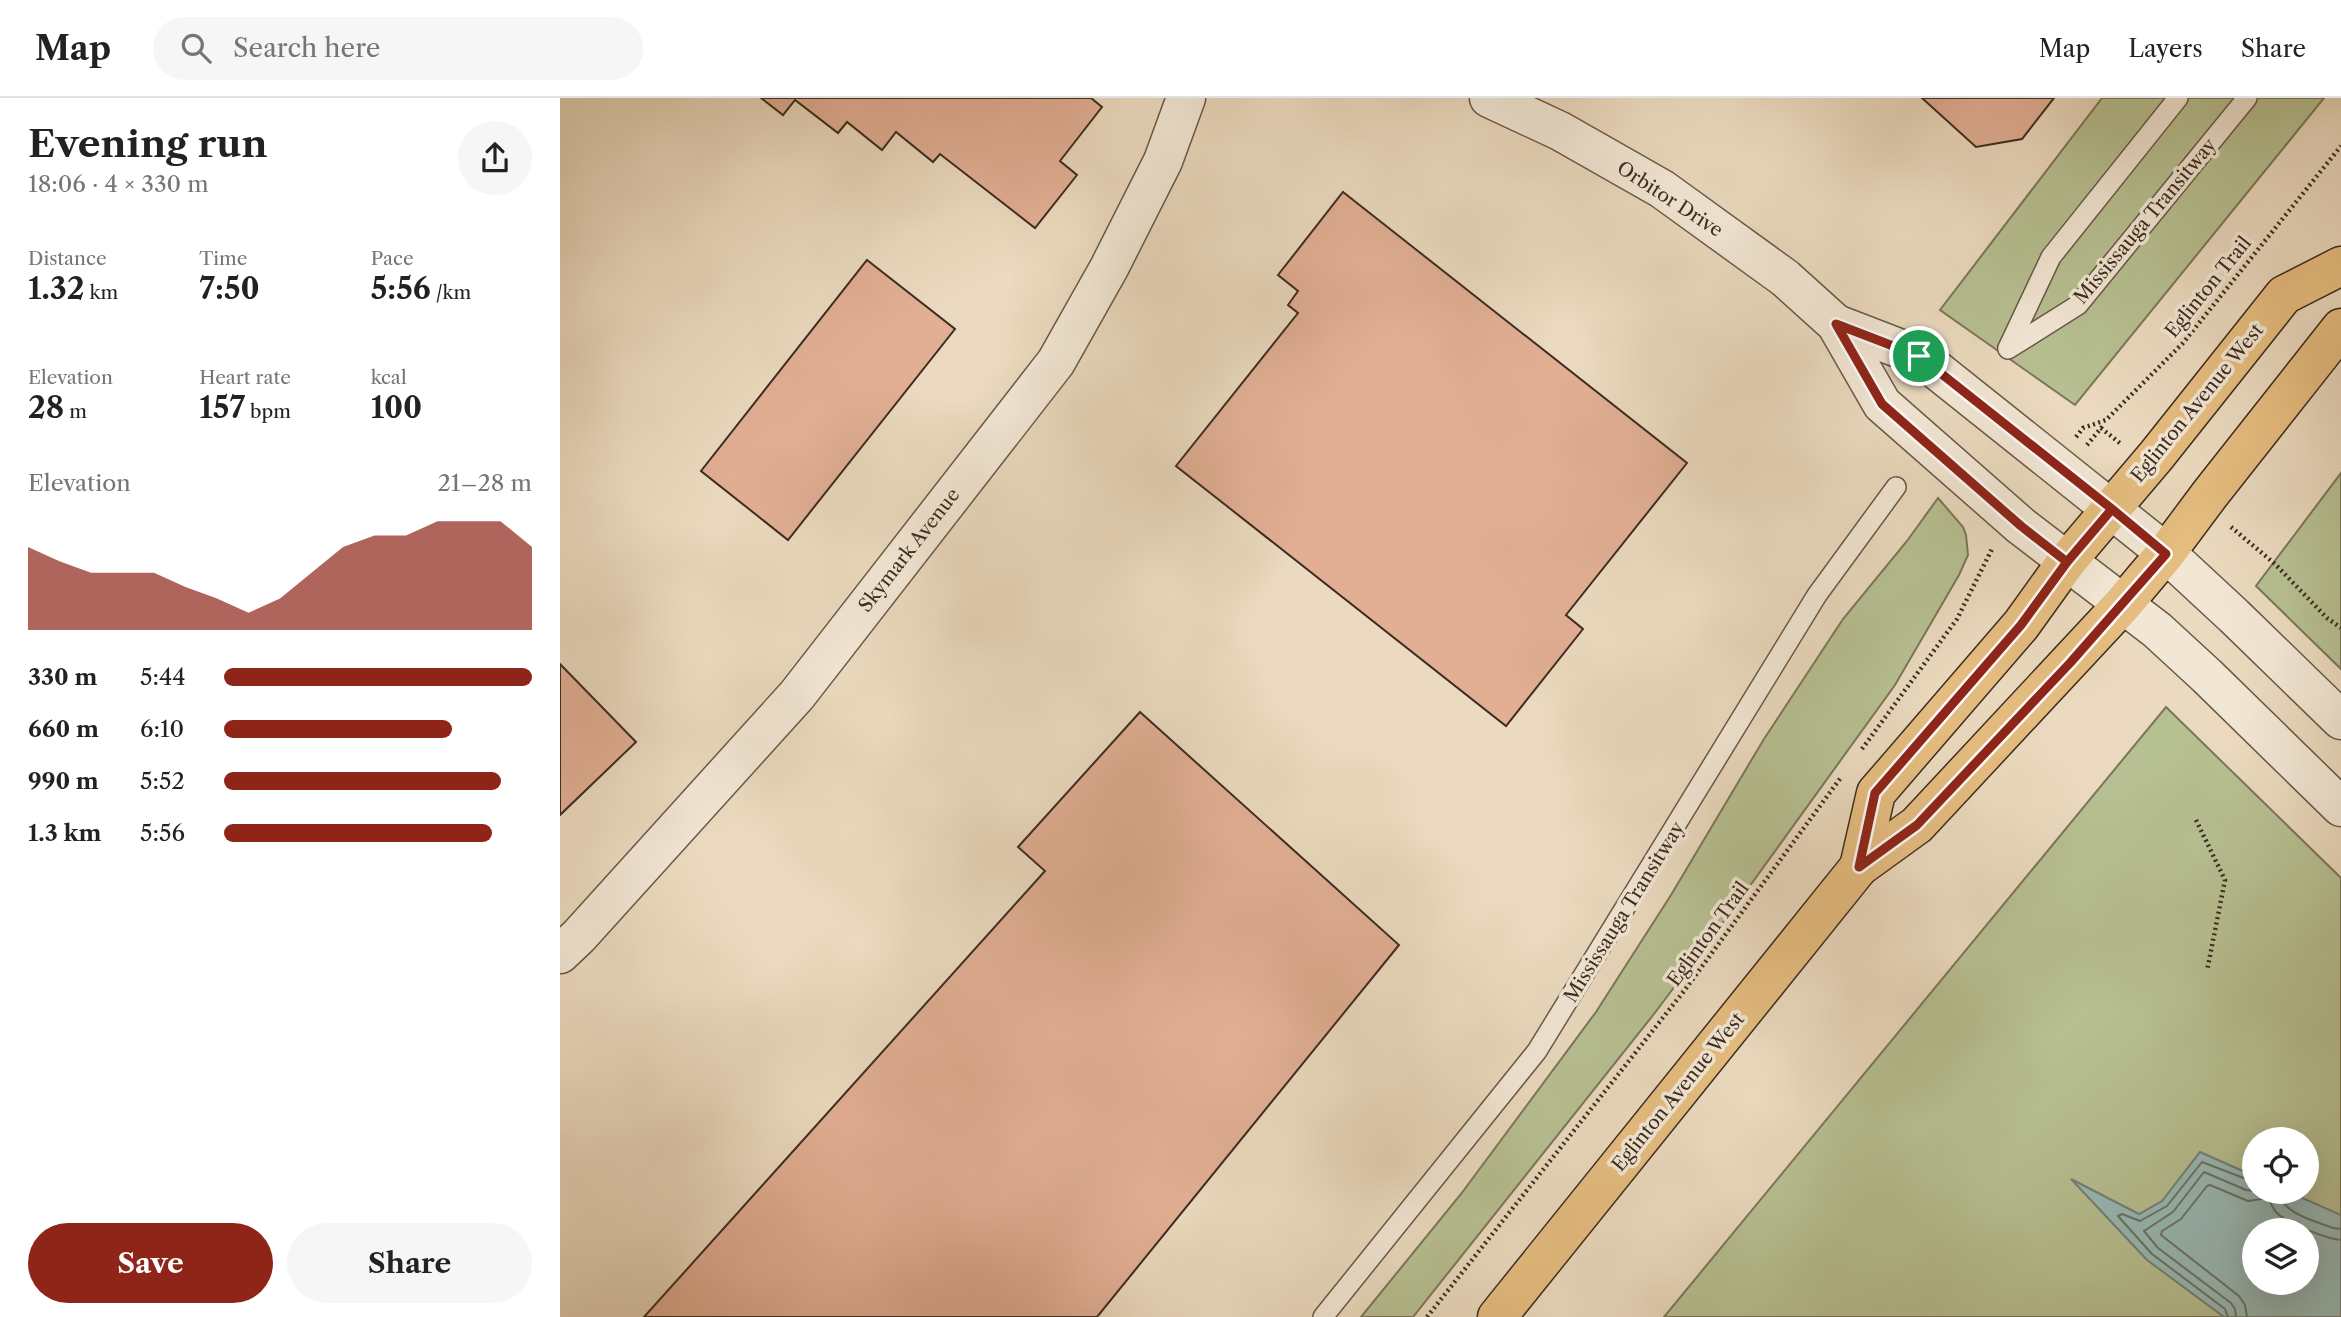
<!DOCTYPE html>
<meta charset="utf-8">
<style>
:root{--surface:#fff;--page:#f6f6f6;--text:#222;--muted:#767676;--line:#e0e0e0;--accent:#8f2418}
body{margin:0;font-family:"Libre Caslon Text",serif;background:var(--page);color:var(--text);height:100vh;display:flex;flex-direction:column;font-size:26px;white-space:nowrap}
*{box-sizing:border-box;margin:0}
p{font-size:23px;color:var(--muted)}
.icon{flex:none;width:38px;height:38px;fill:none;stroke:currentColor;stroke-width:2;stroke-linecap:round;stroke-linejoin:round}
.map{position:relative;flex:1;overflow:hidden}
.side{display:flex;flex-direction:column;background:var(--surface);width:560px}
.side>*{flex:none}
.fabs{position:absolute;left:1682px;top:1029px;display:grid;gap:14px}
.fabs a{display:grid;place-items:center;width:77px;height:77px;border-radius:50%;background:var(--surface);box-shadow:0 7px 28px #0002;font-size:35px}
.pin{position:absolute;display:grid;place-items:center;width:60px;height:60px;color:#fff;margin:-30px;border:4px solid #fff;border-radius:50%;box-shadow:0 2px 7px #0007}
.round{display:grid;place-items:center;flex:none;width:74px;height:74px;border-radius:37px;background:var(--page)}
.head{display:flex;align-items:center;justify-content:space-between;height:119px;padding:0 28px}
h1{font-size:38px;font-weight:800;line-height:52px}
.figures{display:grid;grid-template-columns:repeat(3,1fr);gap:10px;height:119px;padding:7px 28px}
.figures div{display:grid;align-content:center}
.figures b{font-size:30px;font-weight:800}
.figures small{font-size:19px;font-weight:400}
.figures p{font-size:19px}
.chart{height:196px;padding:14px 28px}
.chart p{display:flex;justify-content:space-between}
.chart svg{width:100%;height:126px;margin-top:7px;fill:var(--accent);opacity:.7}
.action{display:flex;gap:14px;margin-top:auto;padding:14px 28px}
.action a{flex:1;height:80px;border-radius:42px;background:var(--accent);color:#fff;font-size:28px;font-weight:800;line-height:80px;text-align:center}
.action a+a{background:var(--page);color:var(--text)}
ul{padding:0 28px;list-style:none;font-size:23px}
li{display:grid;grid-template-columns:112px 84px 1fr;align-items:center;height:52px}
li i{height:18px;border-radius:9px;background:var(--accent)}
header{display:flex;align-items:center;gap:42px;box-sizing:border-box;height:98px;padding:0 35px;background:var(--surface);border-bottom:2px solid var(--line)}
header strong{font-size:33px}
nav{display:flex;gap:38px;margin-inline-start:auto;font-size:24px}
.search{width:490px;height:63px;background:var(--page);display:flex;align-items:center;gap:18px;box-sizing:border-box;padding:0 24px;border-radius:38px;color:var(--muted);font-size:26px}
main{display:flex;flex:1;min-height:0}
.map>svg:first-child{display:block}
.green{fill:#b7c092;stroke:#7a7659;stroke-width:2;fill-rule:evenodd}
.water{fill:#99bab6;stroke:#74817a;stroke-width:2;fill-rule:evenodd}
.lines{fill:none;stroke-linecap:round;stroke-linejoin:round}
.shore{stroke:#6a736b;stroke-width:2}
.building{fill:#e2af95;stroke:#3c2c20;stroke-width:2}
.service-casing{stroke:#685848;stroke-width:22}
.minor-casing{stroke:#685848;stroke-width:41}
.tertiary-casing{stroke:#685848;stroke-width:41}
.primary-casing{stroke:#3c2c20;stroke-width:41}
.path{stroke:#3c2c20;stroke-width:4.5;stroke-dasharray:2 3.5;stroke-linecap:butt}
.service{stroke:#f2e7d5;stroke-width:19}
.minor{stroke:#f2e7d5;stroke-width:38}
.tertiary{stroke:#f2e7d5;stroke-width:38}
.primary{stroke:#e6bd80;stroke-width:38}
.route-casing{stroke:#fff;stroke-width:14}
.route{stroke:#8f2418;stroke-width:9}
.labels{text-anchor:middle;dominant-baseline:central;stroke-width:7;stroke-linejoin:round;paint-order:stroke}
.street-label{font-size:19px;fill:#3c2c20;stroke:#f2e7d5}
</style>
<header>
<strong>Map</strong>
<div class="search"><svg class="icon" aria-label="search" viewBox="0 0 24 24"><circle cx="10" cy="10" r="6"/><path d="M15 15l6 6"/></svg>Search here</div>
<nav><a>Map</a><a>Layers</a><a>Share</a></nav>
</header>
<main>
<section class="side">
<div class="head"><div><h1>Evening run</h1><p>18:06 · 4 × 330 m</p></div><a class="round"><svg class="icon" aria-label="share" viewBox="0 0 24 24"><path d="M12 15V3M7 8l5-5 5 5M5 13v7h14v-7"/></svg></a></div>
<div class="figures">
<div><p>Distance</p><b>1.32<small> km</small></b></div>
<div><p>Time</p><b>7:50</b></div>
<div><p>Pace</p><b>5:56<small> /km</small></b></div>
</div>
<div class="figures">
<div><p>Elevation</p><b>28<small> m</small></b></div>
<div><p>Heart rate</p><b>157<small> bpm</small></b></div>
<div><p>kcal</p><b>100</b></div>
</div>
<div class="chart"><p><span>Elevation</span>21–28 m</p>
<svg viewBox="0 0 160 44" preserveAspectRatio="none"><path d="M0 44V15L10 20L20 24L30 24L40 24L50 29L60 33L70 38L80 33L90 24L100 15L110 11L120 11L130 6L140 6L150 6L160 15V44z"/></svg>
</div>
<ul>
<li><b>330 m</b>5:44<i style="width:100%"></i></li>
<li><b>660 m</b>6:10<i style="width:74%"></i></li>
<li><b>990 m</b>5:52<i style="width:90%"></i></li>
<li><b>1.3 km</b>5:56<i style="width:87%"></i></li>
</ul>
<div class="action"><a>Save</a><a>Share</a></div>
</section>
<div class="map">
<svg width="1781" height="1219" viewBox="0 0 1781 1219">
<rect width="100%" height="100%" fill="#ebdabf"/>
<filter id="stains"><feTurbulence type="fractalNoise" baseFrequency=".00286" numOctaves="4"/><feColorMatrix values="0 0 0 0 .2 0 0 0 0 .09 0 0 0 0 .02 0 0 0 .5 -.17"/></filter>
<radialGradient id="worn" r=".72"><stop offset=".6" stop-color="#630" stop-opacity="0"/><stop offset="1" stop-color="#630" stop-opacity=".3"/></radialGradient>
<!-- green -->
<g class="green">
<polygon points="1542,0 1764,0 1515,307 1380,212"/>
<polygon points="1781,375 1781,571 1696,488"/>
<polygon points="1378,400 1403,429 1406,437 1408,457 1399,477 1335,587 1179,803 1094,916 853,1219 801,1219 901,1096 1036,914 1111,797 1204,641 1283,521 1347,443"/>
<path d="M1606 609 1781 780V1219H1104ZM1694 1041H1746V1094H1694ZM1694 1132H1746V1185H1694Z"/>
</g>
<!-- water -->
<path class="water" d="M1640 1054 1694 1078V1094H1729L1781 1117V1219H1664L1587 1162 1511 1081 1579 1116 1602 1103ZM1694 1132H1746V1185H1694Z"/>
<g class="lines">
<!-- shore -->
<g class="shore">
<path d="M1720 1094C1721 1116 1756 1123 1773 1130L1781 1131"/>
<polyline points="1668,1219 1665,1211 1592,1156 1558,1118 1562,1116 1580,1123 1607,1108 1642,1064 1694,1084"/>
<polyline points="1676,1219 1675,1211 1671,1205 1598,1150 1584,1133 1613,1114 1644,1074 1686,1092 1694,1093"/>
<path d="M1687 1219 1685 1207 1679 1198 1601 1137 1602 1133 1621 1121 1647 1088 1650 1087 1688 1103 1708 1100C1711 1105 1713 1111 1717 1115 1727 1125 1767 1141 1781 1142"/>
</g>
</g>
<!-- building -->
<g class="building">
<polygon points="201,0 531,0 542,9 500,63 517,77 475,130 380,56 373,64 336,34 322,52 287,24 278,35 235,2 223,17"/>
<polygon points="1362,0 1494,0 1462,41 1416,49"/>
<polygon points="783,94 1127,365 1006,517 1023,531 946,628 616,368 738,215 728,207 738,193 718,177"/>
<polygon points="307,162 395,231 228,442 141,373"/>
<polygon points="0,566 76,644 0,717"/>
<polygon points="580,614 839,847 537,1219 84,1219 485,773 458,749"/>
</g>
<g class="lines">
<defs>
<g id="service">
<polyline points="1448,250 1491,159 1618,0"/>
<polyline points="1448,251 1518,207 1687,0"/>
<polyline points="763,1219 977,953 1257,497 1336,389"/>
</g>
<polyline id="minor" points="0,856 19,838 237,597 496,264 549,170 603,63 626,0"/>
<g id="tertiary">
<polyline points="929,0 1000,33 1102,91 1225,180 1276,226 1322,306 1461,428 1597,532 1647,578 1781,709"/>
<polyline points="1276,226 1359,258 1606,455 1674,518 1781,622"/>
</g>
<g id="primary">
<polyline points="1299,769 1316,695 1461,527 1507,463 1596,358 1724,197 1781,168"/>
<polyline points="937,1219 1299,769 1357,727 1563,506 1606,455 1650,396 1781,230"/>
</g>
</defs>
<!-- service casing -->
<use href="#service" class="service-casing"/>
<!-- minor casing -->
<use href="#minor" class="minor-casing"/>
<!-- tertiary casing -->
<use href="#tertiary" class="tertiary-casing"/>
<!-- primary casing -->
<use href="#primary" class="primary-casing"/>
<!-- path -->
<g class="path">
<polyline points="1516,339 1523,330 1546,322 1623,245 1781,48"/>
<polyline points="1527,347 1541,330 1561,346"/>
<polyline points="1671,429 1715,466 1767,520 1781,530"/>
<polyline points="1302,651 1397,521 1432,451"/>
<polyline points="1636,722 1665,782 1647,873"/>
<polyline points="867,1219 1124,893 1282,678"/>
</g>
<!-- service -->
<use href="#service" class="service"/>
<!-- minor -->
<use href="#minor" class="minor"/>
<!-- tertiary -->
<use href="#tertiary" class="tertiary"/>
<!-- primary -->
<use href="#primary" class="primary"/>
</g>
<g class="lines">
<defs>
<polyline id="route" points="1359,258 1552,411 1507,464 1461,527 1315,695 1299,769 1357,727 1510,565 1606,456 1552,411 1507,464 1461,428 1322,306 1276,226 1359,258"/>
</defs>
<!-- route casing -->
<use href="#route" class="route-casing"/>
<!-- route -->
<use href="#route" class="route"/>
</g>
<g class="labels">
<!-- street labels -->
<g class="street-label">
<text transform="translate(1110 101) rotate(33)">Orbitor Drive</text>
<text transform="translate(1585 123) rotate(-50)">Mississauga Transitway</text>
<text transform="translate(1648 189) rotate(-51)">Eglinton Trail</text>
<text transform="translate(1637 305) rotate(-51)">Eglinton Avenue West</text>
<text transform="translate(349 452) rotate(-52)">Skymark Avenue</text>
<text transform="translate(1064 814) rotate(-58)">Mississauga Transitway</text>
<text transform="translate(1148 836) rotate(-54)">Eglinton Trail</text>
<text transform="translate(1118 994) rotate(-51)">Eglinton Avenue West</text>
</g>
</g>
<rect width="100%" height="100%" filter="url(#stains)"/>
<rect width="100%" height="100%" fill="url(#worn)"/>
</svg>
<div class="fabs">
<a><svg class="icon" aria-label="locate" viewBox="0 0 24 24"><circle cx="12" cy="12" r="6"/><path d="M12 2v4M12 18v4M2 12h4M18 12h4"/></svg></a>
<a><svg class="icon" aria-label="layers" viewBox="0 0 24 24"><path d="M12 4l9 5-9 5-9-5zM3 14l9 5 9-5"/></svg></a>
</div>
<div class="pin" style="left:1359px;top:258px;background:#1e9e55"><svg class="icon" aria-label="arrive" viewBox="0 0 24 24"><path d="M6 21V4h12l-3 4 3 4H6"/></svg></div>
</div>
</main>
